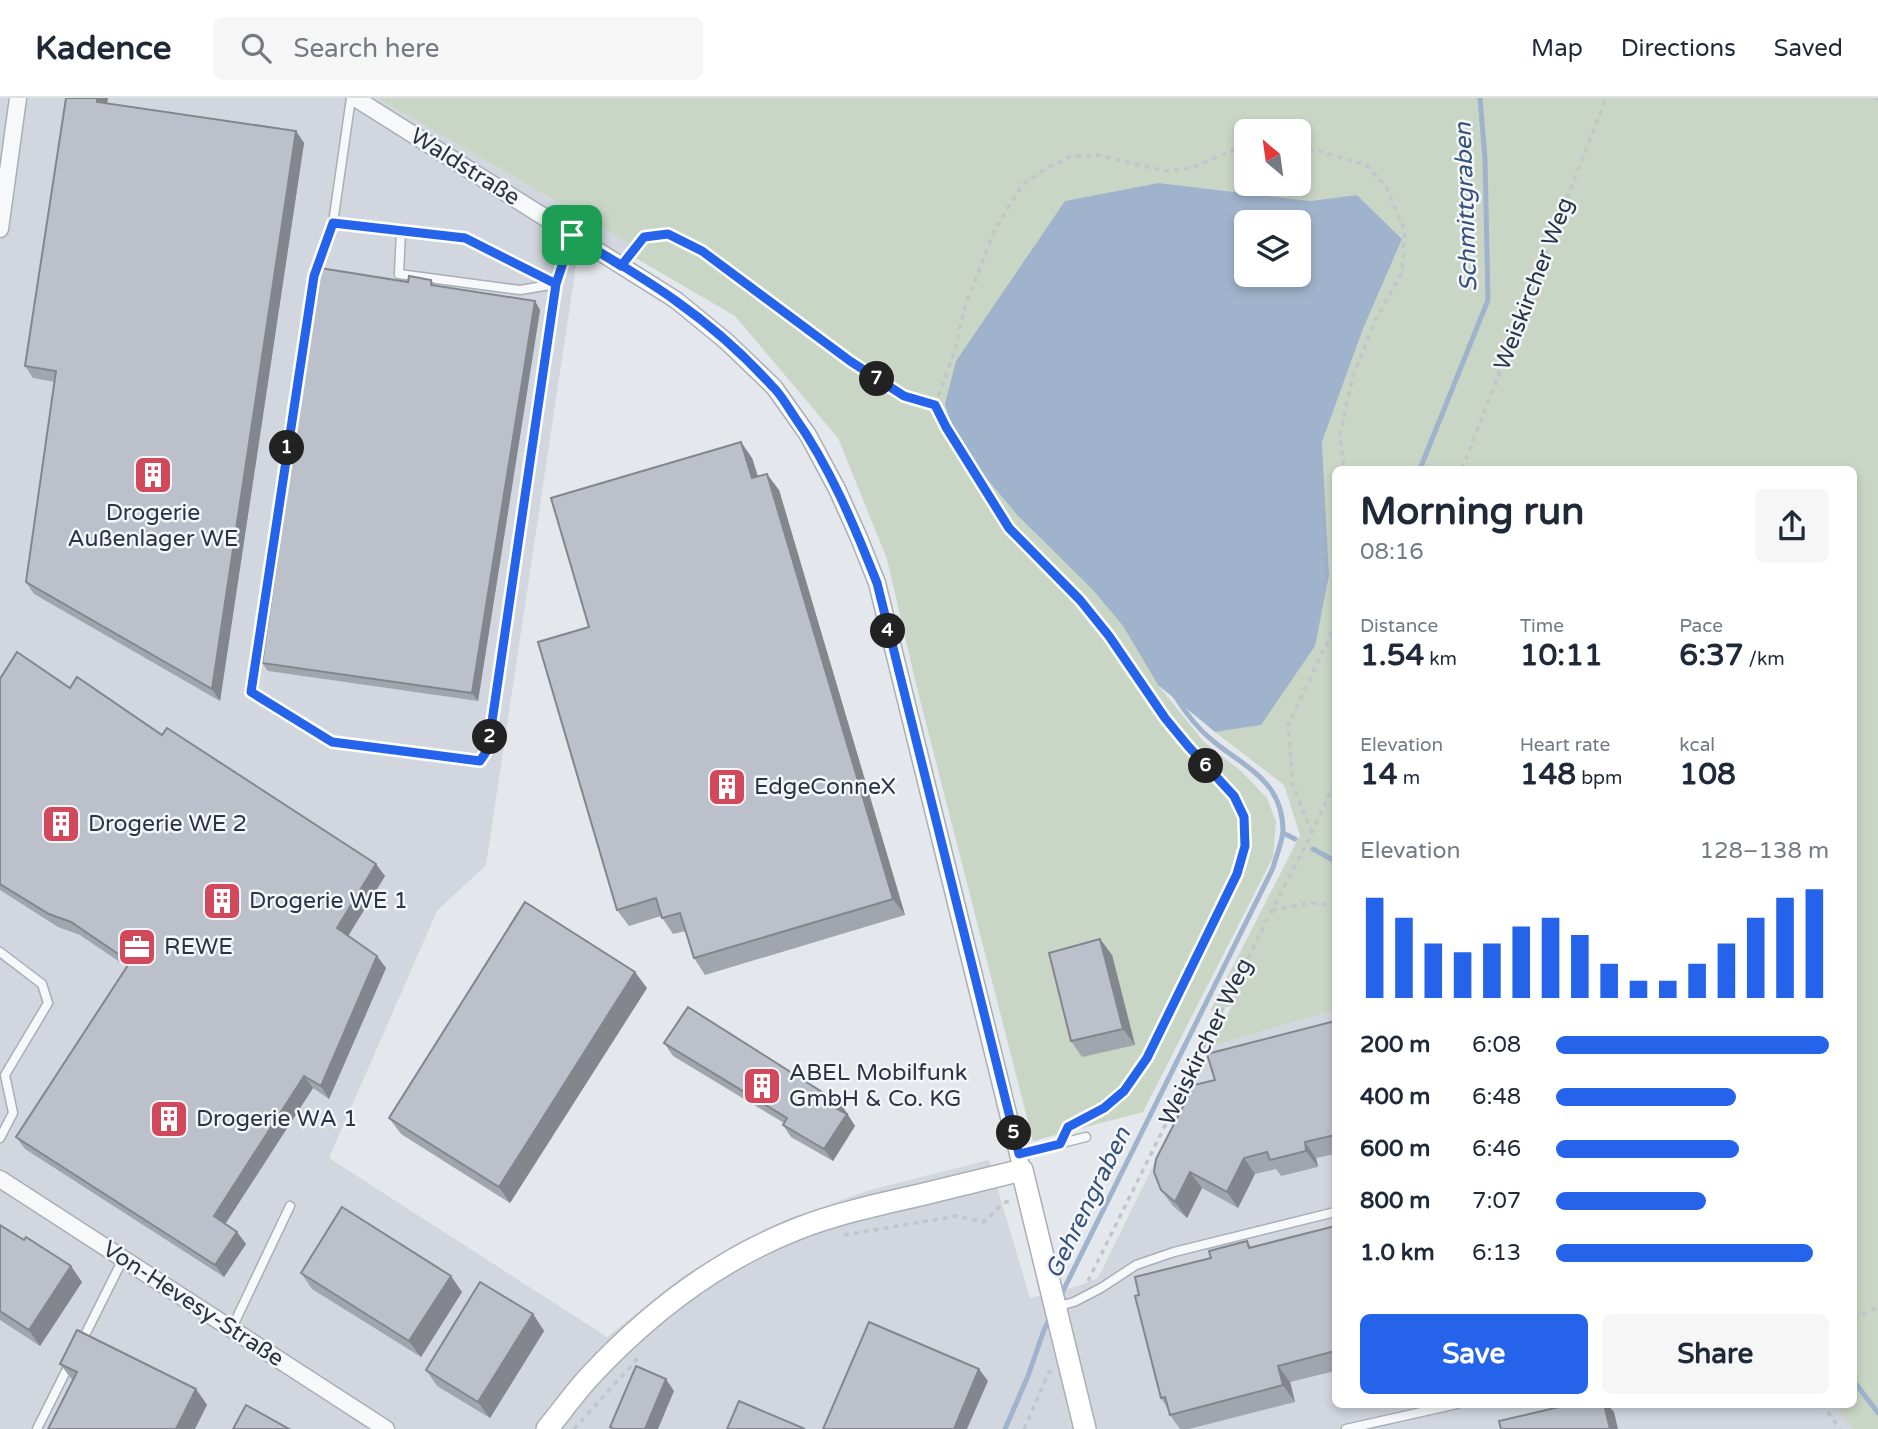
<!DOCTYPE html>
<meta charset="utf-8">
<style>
:root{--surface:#fff;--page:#f6f6f7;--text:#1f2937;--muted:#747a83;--line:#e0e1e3;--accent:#2563eb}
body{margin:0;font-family:"Varela Round",sans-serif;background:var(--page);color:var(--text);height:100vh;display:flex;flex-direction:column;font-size:26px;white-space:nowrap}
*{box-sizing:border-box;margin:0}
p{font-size:23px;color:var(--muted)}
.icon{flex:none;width:38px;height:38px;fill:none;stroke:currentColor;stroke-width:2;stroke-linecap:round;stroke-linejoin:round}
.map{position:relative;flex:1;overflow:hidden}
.sheet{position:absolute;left:1332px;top:368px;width:525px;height:942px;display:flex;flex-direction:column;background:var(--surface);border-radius:10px;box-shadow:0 4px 10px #0003}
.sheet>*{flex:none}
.needle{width:46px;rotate:331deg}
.controls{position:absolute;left:1234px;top:21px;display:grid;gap:14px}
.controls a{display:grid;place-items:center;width:77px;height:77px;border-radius:10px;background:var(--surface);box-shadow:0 4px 10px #0003;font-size:35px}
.pin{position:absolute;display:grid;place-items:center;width:60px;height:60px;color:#fff;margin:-30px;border-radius:14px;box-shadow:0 4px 10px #0006}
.km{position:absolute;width:35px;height:35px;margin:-18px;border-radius:50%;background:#222;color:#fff;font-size:19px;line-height:35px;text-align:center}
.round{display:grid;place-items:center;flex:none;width:74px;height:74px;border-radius:10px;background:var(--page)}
.summary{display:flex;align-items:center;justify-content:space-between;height:119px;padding:0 28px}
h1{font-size:38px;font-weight:700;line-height:52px}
.metrics{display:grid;grid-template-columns:repeat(3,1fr);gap:10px;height:119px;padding:7px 28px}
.metrics div{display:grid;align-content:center}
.metrics b{font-size:30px;font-weight:700}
.metrics small{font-size:19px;font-weight:400}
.metrics p{font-size:19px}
.chart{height:196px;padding:14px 28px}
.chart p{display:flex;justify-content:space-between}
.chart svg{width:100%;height:126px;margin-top:7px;stroke:var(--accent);stroke-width:6}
.cta{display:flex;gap:14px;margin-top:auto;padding:14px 28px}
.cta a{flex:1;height:80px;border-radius:10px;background:var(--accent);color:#fff;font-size:28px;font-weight:700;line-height:80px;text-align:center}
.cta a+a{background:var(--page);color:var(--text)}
ul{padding:0 28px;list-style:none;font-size:23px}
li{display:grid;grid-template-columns:112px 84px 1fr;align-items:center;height:52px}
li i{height:18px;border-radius:9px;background:var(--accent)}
header{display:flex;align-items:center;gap:42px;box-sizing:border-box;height:98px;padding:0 35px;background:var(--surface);border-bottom:2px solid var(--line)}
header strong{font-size:33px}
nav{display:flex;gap:38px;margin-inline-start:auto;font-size:24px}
.search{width:490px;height:63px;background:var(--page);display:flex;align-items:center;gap:18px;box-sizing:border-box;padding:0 24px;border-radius:10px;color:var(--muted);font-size:26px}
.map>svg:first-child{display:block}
.built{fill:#d2d6de}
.green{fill:#c9d6c5;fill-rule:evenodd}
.water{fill:#9fb4cc;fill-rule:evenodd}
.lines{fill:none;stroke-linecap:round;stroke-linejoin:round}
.stream{stroke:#9fb4cc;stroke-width:5}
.lane-casing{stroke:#a9aeb7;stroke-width:11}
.street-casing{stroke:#a9aeb7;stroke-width:19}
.secondary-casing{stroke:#a9aeb7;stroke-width:24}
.path{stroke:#c2c5cb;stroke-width:3.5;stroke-dasharray:5 5;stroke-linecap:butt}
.lane{stroke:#f7f8fa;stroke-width:8}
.street{stroke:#f7f8fa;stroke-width:16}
.secondary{stroke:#fff;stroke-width:21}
.wall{fill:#a1a5ae}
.shaded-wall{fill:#83868d}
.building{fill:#bbc0ca;stroke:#83868d;stroke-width:2}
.route-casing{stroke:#fff;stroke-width:14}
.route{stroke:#2563eb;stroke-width:9}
.labels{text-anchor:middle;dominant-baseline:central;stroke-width:5;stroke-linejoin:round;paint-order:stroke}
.street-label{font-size:23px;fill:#2b3445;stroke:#f4f6f9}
.poi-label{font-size:23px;fill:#2b3445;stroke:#f4f6f9;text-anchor:start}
.water-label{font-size:24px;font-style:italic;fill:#34527a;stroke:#f4f6f9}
</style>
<header>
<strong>Kadence</strong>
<div class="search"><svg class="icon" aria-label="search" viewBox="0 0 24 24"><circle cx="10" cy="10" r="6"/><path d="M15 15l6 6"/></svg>Search here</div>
<nav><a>Map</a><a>Directions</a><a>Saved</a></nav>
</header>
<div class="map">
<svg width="1878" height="1331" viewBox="0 0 1878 1331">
<rect width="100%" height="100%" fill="#e4e7ec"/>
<!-- built -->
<polygon class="built" points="0,0 377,0 630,146 634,158 577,161 486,767 437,813 329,1060 607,1239 682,1179 737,1145 790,1120 870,1092 989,1062 1030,1200 1075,1189 1098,1180 1212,948 1335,912 1335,1306 1833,1306 1853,1331 0,1331"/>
<!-- green -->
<path class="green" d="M377 0H1878V1331H1853L1833 1306H1853V371H1335V912L1212 948 1232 908 1210 913 1300 737 1284 687 1215 634 1261 627 1329 477 1322 344 1363 231 1402 141 1357 97 1310 103 1160 85 971 362 1018 418 1092 491 1123 528 1158 587 1204 644 1242 674 1267 700 1276 724 1273 759 1143 1014 1033 1043 916 586 887 461 838 340 735 218 634 159 630 146ZM1246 33H1298V86H1246Z"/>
<!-- water -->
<path class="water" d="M1159 85 1310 103 1357 97 1402 141 1363 231 1322 344 1329 477 1315 548 1261 627 1215 634 1158 587 1123 528 1092 491 1018 418 971 362 952 332 945 306 956 263 1065 103ZM1246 124H1298V177H1246Z"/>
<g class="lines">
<!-- stream -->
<g class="stream">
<polyline points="1420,371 1488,202 1485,61 1480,0"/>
<polyline points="1283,735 1295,741"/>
<polyline points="1313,751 1335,763"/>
<path d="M1060 1199 1273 770C1276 758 1282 745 1283 733 1283 683 1246 670 1213 643 1198 631 1185 614 1175 598"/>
<polyline points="1853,1282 1878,1315"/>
<polyline points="1005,1331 1028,1278 1044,1232 1051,1218"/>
</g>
<defs>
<g id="lane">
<polyline points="351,0 333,125 314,178 251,594 332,644 480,663 488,651 556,186 572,137"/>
<polyline points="333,125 465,140 556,186"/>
<polyline points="401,133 399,176 520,192 556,186"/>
<polyline points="0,854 42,886 48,905 5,977 13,1015 0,1040"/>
<polyline points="1019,1056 1086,1039"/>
<polyline points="1055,1209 1074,1204 1101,1190 1136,1167 1174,1154 1335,1114"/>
<polyline points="231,1232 290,1108"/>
<polyline points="82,1243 123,1161"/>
<polyline points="37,1331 69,1267"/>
<polyline points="1346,1331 1457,1306"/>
</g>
<g id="street">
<polyline points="355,0 676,202 726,243 774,289 808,337 837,391 859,440 877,485 1022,1072"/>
<polyline points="0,131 18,0"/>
<polyline points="0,1081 386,1331"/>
</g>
<path id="secondary" d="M547 1331C562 1313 575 1294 591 1277 648 1216 718 1162 797 1131 838 1115 881 1106 924 1096 957 1088 990 1080 1022 1072L1085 1331"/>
</defs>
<!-- lane casing -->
<use href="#lane" class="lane-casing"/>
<!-- street casing -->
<use href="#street" class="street-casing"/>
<!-- secondary casing -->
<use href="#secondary" class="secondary-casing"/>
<!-- path -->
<g class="path">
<polyline points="1875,0 1878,2"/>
<polyline points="1298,51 1318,53 1366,67 1386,89 1405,133 1402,174 1374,225 1352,281 1340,337 1344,371"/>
<polyline points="629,156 644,139 668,137 702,153 850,263 904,297 935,307"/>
<polyline points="1462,371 1606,0"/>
<polyline points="1312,735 1293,688 1288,627 1335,528"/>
<polyline points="1272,812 1310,805 1335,807"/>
<polyline points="1067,1031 1068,1029 1104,1010 1124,994 1147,960 1237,776 1245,748 1244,719 1234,698 1188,648 1165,620 1109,538 1080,502 1009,430 946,329 935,307 954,255 966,205 995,131 1022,87 1047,70 1069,59 1097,57 1166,73 1191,70 1241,49 1246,49"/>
<polyline points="844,1137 957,1118 984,1124 1003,1105 1011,1103"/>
<polyline points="1088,1183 1272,812 1312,735 1335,683"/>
<polyline points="1853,1221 1878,1209"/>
<polyline points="1822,1306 1840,1331"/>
<polyline points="574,1331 638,1260"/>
<polyline points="1024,1331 1049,1274 1054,1272"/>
</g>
<!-- lane -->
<use href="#lane" class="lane"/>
<!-- street -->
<use href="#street" class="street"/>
<!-- secondary -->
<use href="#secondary" class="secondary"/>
</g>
<!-- wall -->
<g class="wall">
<polygon points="66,0 108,0 107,5 296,33 304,45 220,603 34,496 26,484 55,284 33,280 25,268"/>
<polygon points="431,182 436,188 535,203 540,212 478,603 268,573 262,565 408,184"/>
<polygon points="752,360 758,378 779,392 905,817 705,877 694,860 686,833 673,836 661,818 629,828 617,812 589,529"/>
<polygon points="0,581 70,590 162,637 385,778 348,838 386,870 329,1001 313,990 225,1126 237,1134 246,1146 224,1179 25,1051 16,1039 127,869 80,837 58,829 0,792"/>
<polygon points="1100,841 1112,857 1135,947 1082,959 1071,943"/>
<polygon points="647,890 510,1105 401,1036 389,1020"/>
<polygon points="1335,923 1335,1056 1316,1060 1318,1069 1281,1078 1276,1071 1255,1076 1238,1110 1202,1090 1187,1120 1173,1108 1161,1092 1215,982"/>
<polygon points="664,945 849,1018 849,1019 855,1028 833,1063 791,1039 783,1027 784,1025 673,958"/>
<polygon points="0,1127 82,1184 40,1248 0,1222"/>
<polygon points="1335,1128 1335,1273 1290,1284 1295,1304 1189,1331 1180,1331 1170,1317 1168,1311 1161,1300 1139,1197 1211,1160 1247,1143 1251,1149"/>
<polygon points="301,1175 462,1194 421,1259 312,1191"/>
<polygon points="533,1216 544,1233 490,1320 437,1288 426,1272"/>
<polygon points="60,1266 196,1291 207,1307 73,1283"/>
</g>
<!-- shaded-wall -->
<g class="shaded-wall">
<polygon points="97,0 108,0 105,16 97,4"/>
<polygon points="296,33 304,45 220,603 212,591"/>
<polygon points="535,203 540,212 478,603 472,595"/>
<polygon points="741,344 752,360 763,396 752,380"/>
<polygon points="767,376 779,392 905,817 893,801"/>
<polygon points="376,766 385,778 345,843 337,830"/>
<polygon points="1100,841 1112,857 1135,947 1123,931"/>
<polygon points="377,858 386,870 329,1001 321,988"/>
<polygon points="635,874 647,890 510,1105 499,1089"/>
<polygon points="304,978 313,990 222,1131 214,1118"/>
<polygon points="841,1006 855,1028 833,1063 824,1051 837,1011"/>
<polygon points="1305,1044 1316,1060 1318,1069 1306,1053"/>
<polygon points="1244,1060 1255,1076 1238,1110 1227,1094"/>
<polygon points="1190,1074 1202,1090 1187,1120 1175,1104"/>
<polygon points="237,1134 246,1146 224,1179 215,1167"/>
<polygon points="71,1168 82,1184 40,1248 29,1232"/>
<polygon points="451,1178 462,1194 421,1259 409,1243"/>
<polygon points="533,1216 544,1233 490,1320 478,1304"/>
<polygon points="1278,1268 1290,1284 1295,1304 1283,1287"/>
<polygon points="979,1271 988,1283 967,1331 954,1331"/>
<polygon points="666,1281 674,1293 658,1331 645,1331"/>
<polygon points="196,1291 207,1307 195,1331 176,1331"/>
<polygon points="1604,1306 1607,1306 1614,1314 1618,1331 1610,1331"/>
</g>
<!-- building -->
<g class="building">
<polygon points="66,0 97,0 97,4 296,33 212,591 26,484 56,273 25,268"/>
<polygon points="320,170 408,184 409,178 431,182 431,187 535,203 472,595 262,565"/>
<polygon points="741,344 752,380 767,376 893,801 694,860 680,815 662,820 656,800 617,812 538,544 589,529 551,400"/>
<polygon points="17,554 70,590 77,579 162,637 167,630 376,766 337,830 377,858 321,988 304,978 214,1118 237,1134 215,1167 16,1039 130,864 71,824 49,816 0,786 0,581"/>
<polygon points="525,804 635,874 499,1089 389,1020"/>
<polygon points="1100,841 1123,931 1071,943 1049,855"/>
<polygon points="688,909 841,1006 837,1011 847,1016 824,1051 783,1027 787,1020 664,945"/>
<polygon points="1335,923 1335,1037 1305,1044 1306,1053 1270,1062 1267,1054 1244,1060 1227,1094 1190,1074 1175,1104 1161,1092 1154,1074 1156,1061 1194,987 1215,982 1207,956"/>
<polygon points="342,1109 451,1178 409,1243 301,1175"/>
<polygon points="0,1127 24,1142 26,1139 71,1168 29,1232 0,1213"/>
<polygon points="1335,1128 1335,1253 1278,1268 1283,1287 1170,1317 1165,1299 1161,1300 1135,1198 1139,1197 1135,1179 1211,1160 1209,1153 1247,1143 1249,1150"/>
<polygon points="480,1184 533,1216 478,1304 426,1272"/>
<polygon points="869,1224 979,1271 954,1331 823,1331"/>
<polygon points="77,1232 196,1291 176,1331 48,1331 77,1274 60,1266"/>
<polygon points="636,1268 666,1281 645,1331 614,1331 610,1329"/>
<polygon points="739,1303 805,1331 727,1331"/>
<polygon points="1572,1306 1604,1306 1610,1331 1501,1331 1499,1323"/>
<polygon points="246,1307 289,1331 233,1331"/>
</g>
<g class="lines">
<defs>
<path id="route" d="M572 137 556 186 465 140 333 125 314 178 251 594 332 644 480 663 488 651 556 186 572 137C607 159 643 179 676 203 710 227 744 257 772 288 781 296 787 308 794 318 830 369 854 427 877 485L1019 1056 1060 1046 1068 1029 1104 1010 1124 993 1147 960 1237 776 1245 748 1244 719 1234 698 1188 648 1165 620 1109 538 1080 502 1009 430 946 329 935 307 904 298 850 263 702 153 668 136 644 139 621 168 572 137"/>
</defs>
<!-- route casing -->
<use href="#route" class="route-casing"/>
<!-- route -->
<use href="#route" class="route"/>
</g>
<!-- icons -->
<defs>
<symbol id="building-square" viewBox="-11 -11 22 22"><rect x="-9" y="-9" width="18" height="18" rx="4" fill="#d1495b" stroke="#f4f6f9"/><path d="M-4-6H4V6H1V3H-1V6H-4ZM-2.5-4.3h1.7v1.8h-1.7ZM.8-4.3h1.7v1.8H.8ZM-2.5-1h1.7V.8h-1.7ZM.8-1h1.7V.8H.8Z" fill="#fff"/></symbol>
<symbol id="office-square" viewBox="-11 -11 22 22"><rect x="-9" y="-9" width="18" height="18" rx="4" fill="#d1495b" stroke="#f4f6f9"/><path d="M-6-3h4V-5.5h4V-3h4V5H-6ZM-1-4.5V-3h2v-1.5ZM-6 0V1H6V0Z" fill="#fff"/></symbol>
</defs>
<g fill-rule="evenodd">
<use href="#building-square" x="131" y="355" width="44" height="44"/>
<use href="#building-square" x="705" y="667" width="44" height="44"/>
<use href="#building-square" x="39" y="704" width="44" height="44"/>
<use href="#building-square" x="200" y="781" width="44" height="44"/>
<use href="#office-square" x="115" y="827" width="44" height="44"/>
<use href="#building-square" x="740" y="966" width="44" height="44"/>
<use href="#building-square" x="147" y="999" width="44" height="44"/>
</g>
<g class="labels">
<!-- street labels -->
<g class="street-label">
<text transform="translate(465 69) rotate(32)">Waldstraße</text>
<text transform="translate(1534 186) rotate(-69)">Weiskircher Weg</text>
<text transform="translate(1206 944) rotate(-64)">Weiskircher Weg</text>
<text transform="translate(193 1206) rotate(33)">Von-Hevesy-Straße</text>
</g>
<!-- poi labels -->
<g class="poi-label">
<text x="153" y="415" text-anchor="middle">Drogerie<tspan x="153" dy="26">Außenlager WE</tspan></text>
<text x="754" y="689">EdgeConneX</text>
<text x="88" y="726">Drogerie WE 2</text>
<text x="249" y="803">Drogerie WE 1</text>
<text x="164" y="849">REWE</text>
<text x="789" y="975">ABEL Mobilfunk<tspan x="789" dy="26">GmbH &amp; Co. KG</tspan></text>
<text x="196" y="1021">Drogerie WA 1</text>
</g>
<!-- water labels -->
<g class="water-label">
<text transform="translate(1466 109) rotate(-92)">Schmittgraben</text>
<text transform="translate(1088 1105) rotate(-64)">Gehrengraben</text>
</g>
</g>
</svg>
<div class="controls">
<a><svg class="needle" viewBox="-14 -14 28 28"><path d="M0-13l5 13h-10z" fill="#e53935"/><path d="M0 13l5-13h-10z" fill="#747a83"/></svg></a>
<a><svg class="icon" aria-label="layers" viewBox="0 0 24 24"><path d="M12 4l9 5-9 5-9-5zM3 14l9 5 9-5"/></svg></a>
</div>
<div class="pin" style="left:572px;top:137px;background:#1e9e55"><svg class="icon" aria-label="arrive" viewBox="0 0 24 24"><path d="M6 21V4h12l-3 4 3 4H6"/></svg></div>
<b class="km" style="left:287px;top:350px">1</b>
<b class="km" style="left:490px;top:639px">2</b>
<b class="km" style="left:888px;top:533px">4</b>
<b class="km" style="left:1014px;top:1035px">5</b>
<b class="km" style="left:1206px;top:668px">6</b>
<b class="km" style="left:877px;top:281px">7</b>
<section class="sheet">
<div class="summary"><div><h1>Morning run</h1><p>08:16</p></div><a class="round"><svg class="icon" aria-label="share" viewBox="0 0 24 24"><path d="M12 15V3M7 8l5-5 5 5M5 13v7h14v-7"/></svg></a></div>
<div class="metrics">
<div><p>Distance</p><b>1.54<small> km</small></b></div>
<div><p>Time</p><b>10:11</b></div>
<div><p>Pace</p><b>6:37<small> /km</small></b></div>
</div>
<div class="metrics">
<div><p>Elevation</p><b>14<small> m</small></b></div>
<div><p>Heart rate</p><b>148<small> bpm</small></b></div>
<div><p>kcal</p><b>108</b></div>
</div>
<div class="chart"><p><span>Elevation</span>128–138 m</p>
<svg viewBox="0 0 160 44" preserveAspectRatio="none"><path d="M5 44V9M15 44V16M25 44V25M35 44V28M45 44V25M55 44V19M65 44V16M75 44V22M85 44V32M95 44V38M105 44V38M115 44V32M125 44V25M135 44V16M145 44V9M155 44V6"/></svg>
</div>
<ul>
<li><b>200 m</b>6:08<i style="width:100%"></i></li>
<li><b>400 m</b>6:48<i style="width:66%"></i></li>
<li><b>600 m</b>6:46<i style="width:67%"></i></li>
<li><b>800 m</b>7:07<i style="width:55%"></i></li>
<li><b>1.0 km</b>6:13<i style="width:94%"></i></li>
</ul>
<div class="cta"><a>Save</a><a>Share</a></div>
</section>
</div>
